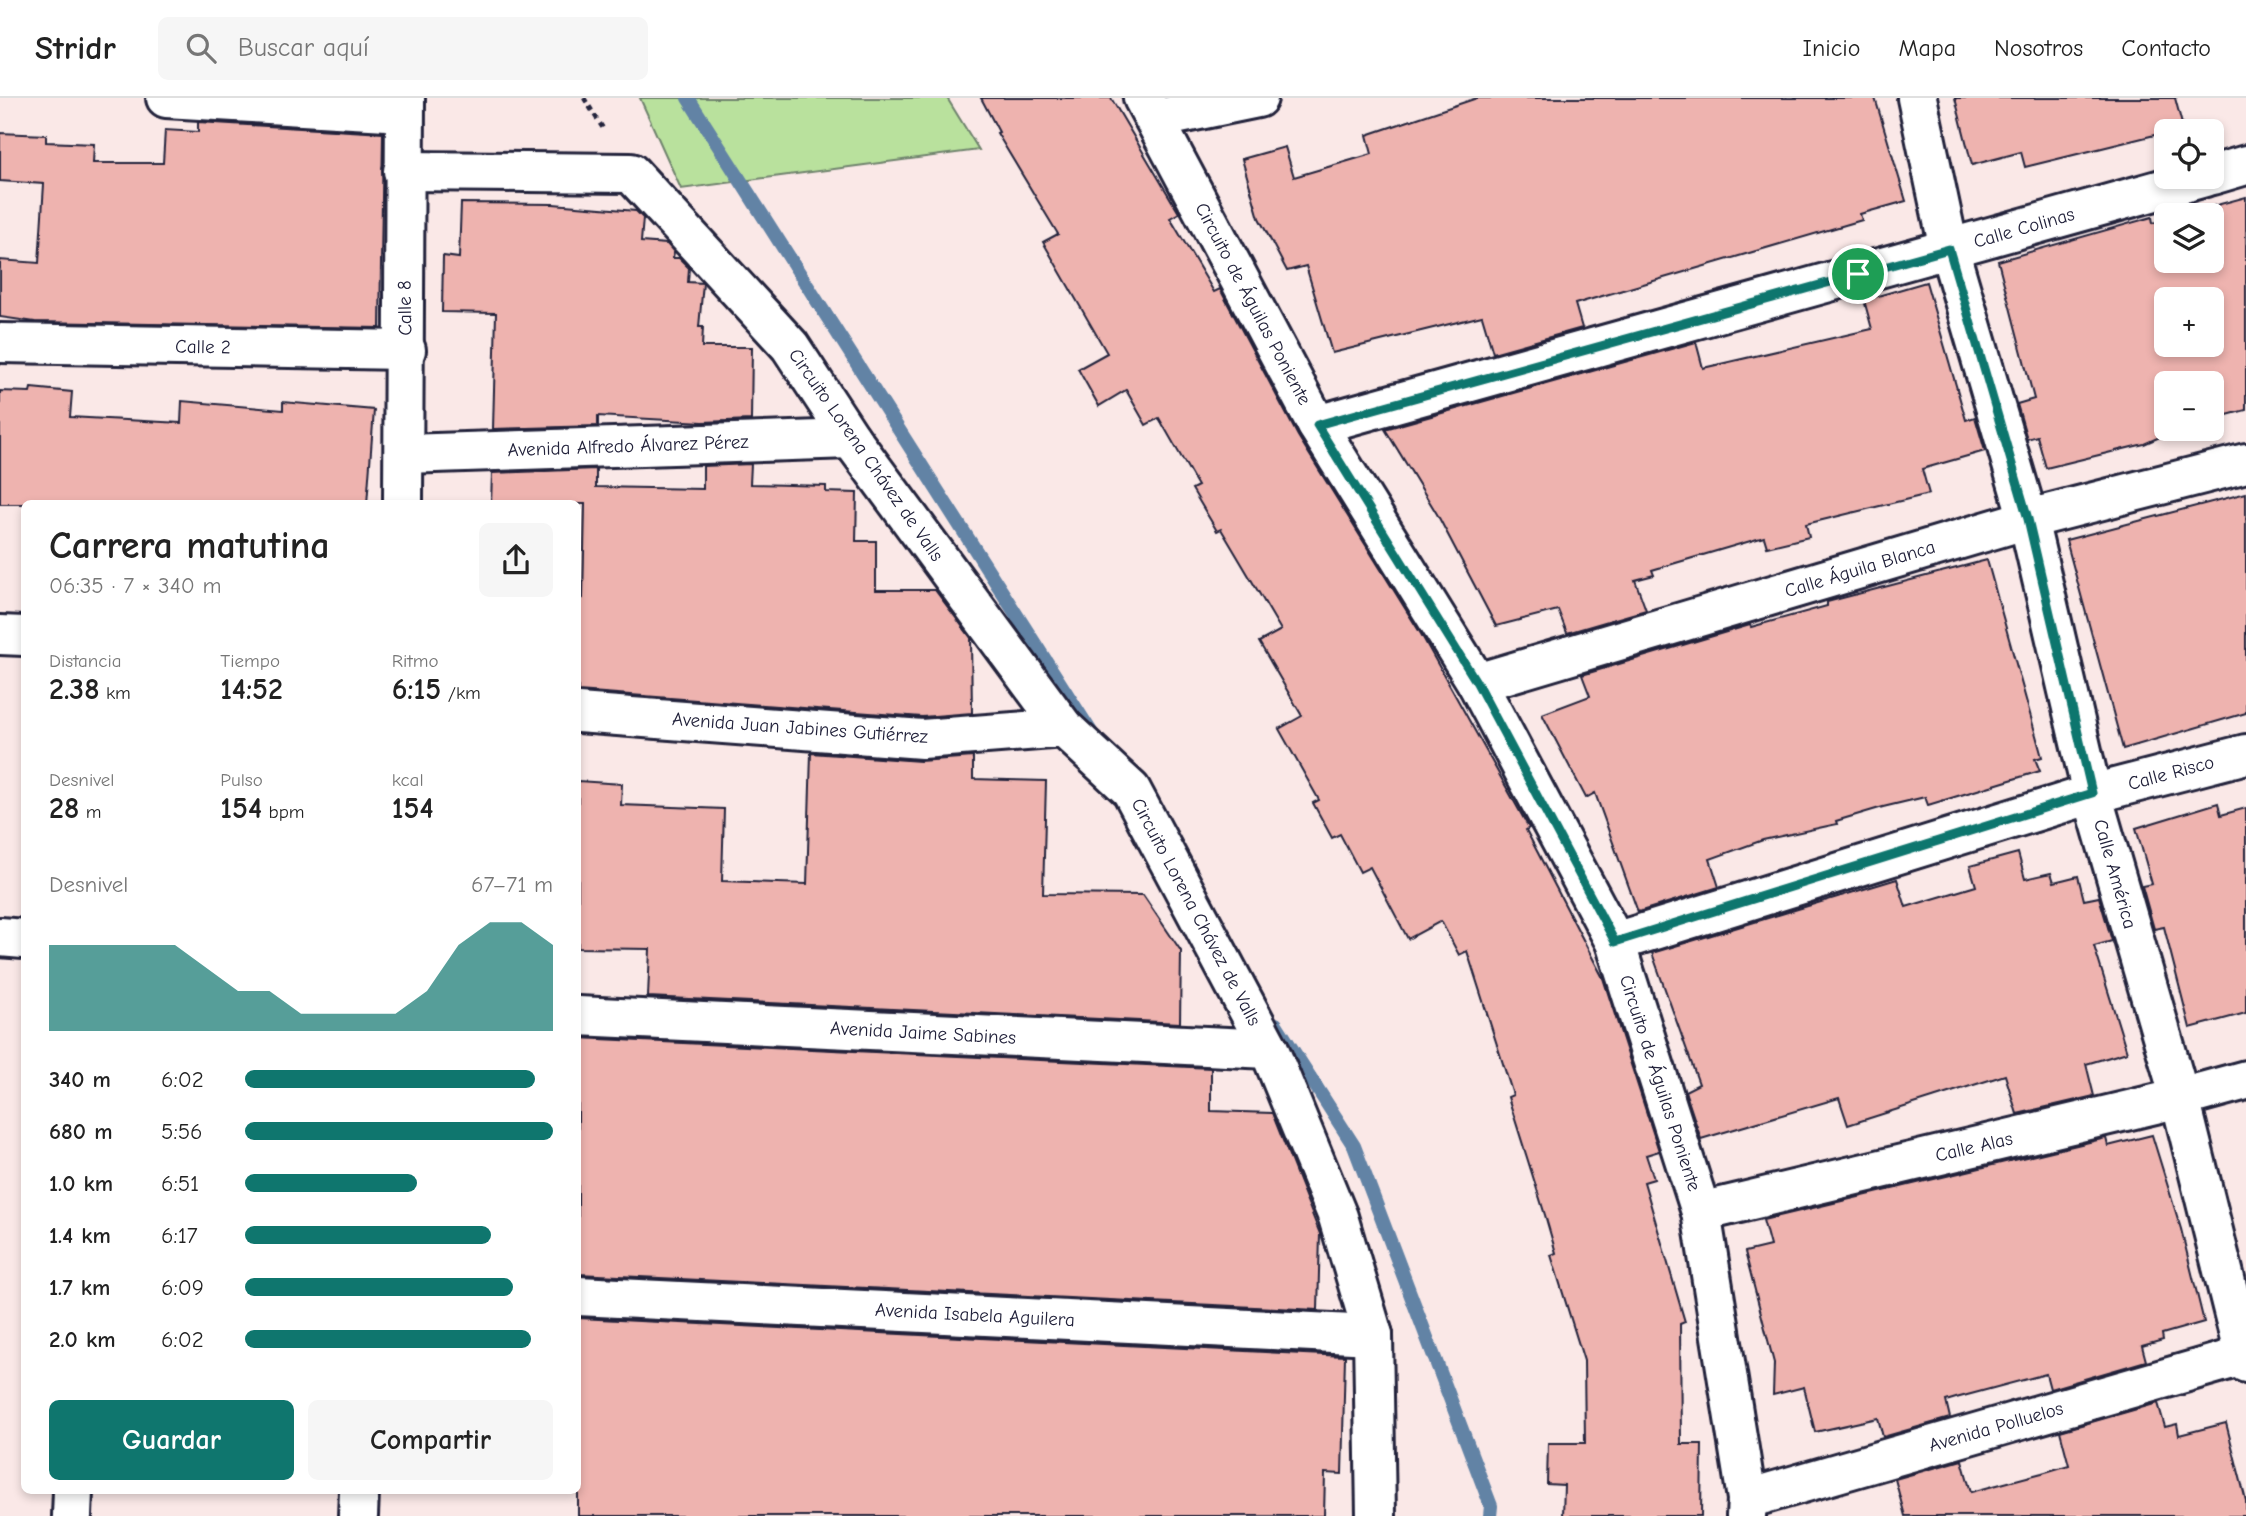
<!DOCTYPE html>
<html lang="es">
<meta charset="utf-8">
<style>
:root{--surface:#fff;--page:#f6f6f6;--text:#222;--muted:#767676;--line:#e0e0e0;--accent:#0f766e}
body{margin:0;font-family:"Comic Neue",sans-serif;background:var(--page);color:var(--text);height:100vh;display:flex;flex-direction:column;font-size:26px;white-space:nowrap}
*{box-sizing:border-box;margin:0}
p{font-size:23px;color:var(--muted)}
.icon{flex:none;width:38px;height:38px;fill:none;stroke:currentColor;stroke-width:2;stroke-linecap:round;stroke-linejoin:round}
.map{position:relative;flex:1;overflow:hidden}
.sheet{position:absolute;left:21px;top:402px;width:560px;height:994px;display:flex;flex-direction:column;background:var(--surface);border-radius:10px;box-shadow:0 4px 10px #0003}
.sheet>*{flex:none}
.controls{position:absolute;left:2154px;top:21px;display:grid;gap:14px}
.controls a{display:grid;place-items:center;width:70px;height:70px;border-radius:10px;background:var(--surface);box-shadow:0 4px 10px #0003;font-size:35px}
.pin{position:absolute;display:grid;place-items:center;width:60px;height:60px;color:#fff;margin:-30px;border:4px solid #fff;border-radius:50%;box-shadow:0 2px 7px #0007}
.round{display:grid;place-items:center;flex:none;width:74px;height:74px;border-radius:10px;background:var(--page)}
.headline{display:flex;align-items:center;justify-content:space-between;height:119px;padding:0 28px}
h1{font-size:38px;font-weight:700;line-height:52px}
.metrics{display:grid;grid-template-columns:repeat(3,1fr);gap:10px;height:119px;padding:7px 28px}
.metrics div{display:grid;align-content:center}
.metrics b{font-size:30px;font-weight:700}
.metrics small{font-size:19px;font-weight:400}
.metrics p{font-size:19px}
.chart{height:196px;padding:14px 28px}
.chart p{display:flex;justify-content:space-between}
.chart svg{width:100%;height:126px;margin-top:7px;fill:var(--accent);opacity:.7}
.cta{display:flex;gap:14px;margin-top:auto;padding:14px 28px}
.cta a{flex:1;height:80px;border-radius:10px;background:var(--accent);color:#fff;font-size:28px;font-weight:700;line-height:80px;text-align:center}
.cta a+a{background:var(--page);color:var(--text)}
ul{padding:0 28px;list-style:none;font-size:23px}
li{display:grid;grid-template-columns:112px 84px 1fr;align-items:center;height:52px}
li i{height:18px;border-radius:9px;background:var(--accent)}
header{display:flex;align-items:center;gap:42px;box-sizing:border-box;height:98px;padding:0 35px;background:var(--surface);border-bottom:2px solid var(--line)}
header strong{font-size:33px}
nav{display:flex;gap:38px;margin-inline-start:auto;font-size:24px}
.search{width:490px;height:63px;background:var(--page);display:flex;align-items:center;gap:18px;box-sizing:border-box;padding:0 24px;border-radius:10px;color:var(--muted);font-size:26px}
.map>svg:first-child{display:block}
.green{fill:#b9e19d;stroke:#6e826c;stroke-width:2}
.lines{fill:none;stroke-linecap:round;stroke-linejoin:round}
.stream{stroke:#6283a5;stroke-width:14}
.building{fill:#eeb3af;stroke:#22223b;stroke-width:2;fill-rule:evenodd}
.minor-casing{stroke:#22223b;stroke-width:44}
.path{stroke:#22223b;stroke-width:4.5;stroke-dasharray:5 5;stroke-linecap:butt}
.minor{stroke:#fff;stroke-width:38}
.route-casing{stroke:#fff;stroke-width:14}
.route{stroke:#0f766e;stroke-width:9}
.labels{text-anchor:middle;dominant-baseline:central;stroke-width:7;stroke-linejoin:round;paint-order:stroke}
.street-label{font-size:19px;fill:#22223b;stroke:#fff}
</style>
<header>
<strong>Stridr</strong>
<div class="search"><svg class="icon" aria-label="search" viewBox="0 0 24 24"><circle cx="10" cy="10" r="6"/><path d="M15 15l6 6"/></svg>Buscar aquí</div>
<nav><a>Inicio</a><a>Mapa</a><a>Nosotros</a><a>Contacto</a></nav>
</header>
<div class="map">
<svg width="2246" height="1418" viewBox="0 0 2246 1418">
<rect width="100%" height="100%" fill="#fae8e7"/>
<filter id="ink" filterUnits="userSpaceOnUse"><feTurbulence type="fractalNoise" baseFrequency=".0143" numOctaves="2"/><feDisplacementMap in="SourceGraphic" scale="14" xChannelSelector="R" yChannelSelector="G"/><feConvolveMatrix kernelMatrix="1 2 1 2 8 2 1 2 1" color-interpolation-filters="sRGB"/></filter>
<g filter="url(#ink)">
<!-- green -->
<polygon class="green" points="640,0 947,0 979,52 681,91"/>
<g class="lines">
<!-- stream -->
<g class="stream">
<polyline points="688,0 1093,637"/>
<polyline points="1276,926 1354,1048 1491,1408 1490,1418"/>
</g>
</g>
<!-- building -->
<g class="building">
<polygon points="981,0 1111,0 1179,115 1170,120 1214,194 1220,191 1298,338 1421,536 1529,730 1526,732 1603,880 1659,1053 1646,1057 1654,1081 1644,1084 1685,1224 1680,1226 1681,1346 1702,1346 1701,1418 1563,1418 1564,1387 1547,1386 1548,1345 1585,1345 1584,1263 1551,1157 1556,1155 1545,1117 1508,999 1513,997 1467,853 1459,857 1441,823 1408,841 1370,769 1360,774 1340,736 1332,740 1313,705 1319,702 1279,631 1302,618 1259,544 1281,532 1221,431 1217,433 1192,391 1198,388 1159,320 1146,327 1126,292 1099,308 1078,271 1107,255 1043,144 1058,136 997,35 999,34"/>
<polygon points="1477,0 1875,0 1906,103 1860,116 1862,122 1575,206 1582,230 1493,255 1482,218 1332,255 1306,168 1287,173 1259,120 1242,61 1285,49 1294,79 1372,56 1367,37"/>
<polygon points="1955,0 2175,0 2183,30 2025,69 2021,54 1972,67"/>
<polygon points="198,24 383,35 380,230 35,224 0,219 0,162 39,165 44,86 0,83 0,35 46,37 46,44 94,46 93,65 163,65 165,32 198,34"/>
<path d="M2246 99V312L2212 321V285H2166V331H2178L2144 346 2046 370 2037 338 2027 341 2017 306 2034 301 1998 163 2152 119 2153 125 2166 121V163H2212V117H2180ZM2166 201H2212V247H2166Z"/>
<polygon points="461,105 553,106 636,113 643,120 641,144 667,146 674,154 673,160 679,160 689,170 688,184 703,185 699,229 703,229 702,249 752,249 751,322 703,324 598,318 598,328 493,331 496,215 442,214 443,158 459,160"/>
<polygon points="1926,184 1966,322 1975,319 1985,353 1922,371 1929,396 1806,426 1809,439 1767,449 1764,439 1652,472 1654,477 1635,482 1646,512 1567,535 1558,512 1496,528 1437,416 1385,331 1696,244 1703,270 1872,231 1864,202"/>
<polygon points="31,290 72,294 70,319 181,325 182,303 283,312 283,304 374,312 367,406 0,406 0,293 30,294"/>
<polygon points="751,366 750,386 826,388 826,394 857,395 856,443 876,443 876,492 935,492 971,540 972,615 922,619 578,593 578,499 583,500 585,406 491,406 492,375 596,371 596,389 703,391 703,368"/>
<polygon points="2246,395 2246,615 2123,651 2066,442"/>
<polygon points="1987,462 2042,659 2035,661 2040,673 1928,707 1925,699 1883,709 1836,723 1837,726 1763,742 1710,761 1719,789 1638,814 1595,695 1586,700 1542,616 1590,598 1582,577 1750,527 1751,529 1827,508 1827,504"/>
<polygon points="811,655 920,663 973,659 973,681 1046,683 1043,796 1143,797 1181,853 1180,925 648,899 650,851 578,850 578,683 622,686 621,707 724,711 722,783 807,786"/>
<polygon points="2218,705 2221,717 2246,710 2246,915 2190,930 2164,829 2154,831 2142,788 2152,786 2136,730"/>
<polygon points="2018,755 2025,781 2051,775 2054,784 2078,778 2084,802 2099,799 2112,843 2094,848 2127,954 2086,966 2094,998 2017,1016 2005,977 1848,1027 1839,1000 1701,1041 1685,993 1699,986 1652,855 1897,781 1906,809 1976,788 1970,768"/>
<polygon points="578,940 1211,970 1211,1013 1272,1015 1320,1136 1318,1212 578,1176"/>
<polygon points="2152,1037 2181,1131 2204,1224 2162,1236 2163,1242 2142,1248 2146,1263 2050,1291 2046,1276 1956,1300 1946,1303 1950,1320 1883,1339 1878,1320 1815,1334 1804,1289 1773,1297 1774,1265 1745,1154 1770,1148 1763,1122 2106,1040 2108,1048"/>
<polygon points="578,1220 1345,1258 1342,1376 1325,1375 1324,1418 578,1418"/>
<polygon points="2158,1305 2165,1329 2177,1326 2179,1337 2226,1325 2246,1403 2246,1418 1905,1418 1895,1381 1962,1362 1971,1394 2042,1375 2069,1367 2060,1333"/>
</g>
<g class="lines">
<defs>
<g id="minor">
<polyline points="166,0 404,14"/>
<polyline points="1143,0 1317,327 1477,585 1615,844 1701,1114 1747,1401 1746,1418"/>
<polyline points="1917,0 1949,151 2028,421 2092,696 2180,1000 2246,1265"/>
<polyline points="1156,21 1258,0"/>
<polyline points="403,73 631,75 790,248 851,341 1064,630 1131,692 1269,951 1338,1119 1373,1237 1376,1418"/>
<polyline points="2212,77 2246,67"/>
<polyline points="0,245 406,252"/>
<polyline points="1317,327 2205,79"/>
<polyline points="405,356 851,341"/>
<polyline points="403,406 405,0"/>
<polyline points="0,537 24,538"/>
<polyline points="1477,585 2028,421 2246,365"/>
<polyline points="578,615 922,641 1064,630"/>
<polyline points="0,839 24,841"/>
<polyline points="1615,844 2092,696 2246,656"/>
<polyline points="578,918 1269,951"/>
<polyline points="1701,1114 2180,1000 2246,982"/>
<polyline points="578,1198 1373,1237"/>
<polyline points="1747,1401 2246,1257"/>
<polyline points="72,1418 73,1393"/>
<polyline points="358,1418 359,1393"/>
</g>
</defs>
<!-- minor casing -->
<use href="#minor" class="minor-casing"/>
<!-- path -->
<polyline class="path" points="584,0 604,32"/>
<!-- minor -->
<use href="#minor" class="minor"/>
</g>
</g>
<g class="lines" filter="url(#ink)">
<defs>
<polygon id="route" points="1949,151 2028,421 2092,695 1615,844 1477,585 1317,327"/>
</defs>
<!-- route casing -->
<use href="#route" class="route-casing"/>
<!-- route -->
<use href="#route" class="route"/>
</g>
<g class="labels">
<!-- street labels -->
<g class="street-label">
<text transform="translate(2024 130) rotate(-16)">Calle Colinas</text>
<text transform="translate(1253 206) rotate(62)">Circuito de Águilas Poniente</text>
<text transform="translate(405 210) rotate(-91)">Calle 8</text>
<text transform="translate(203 249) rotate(1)">Calle 2</text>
<text transform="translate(628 348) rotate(-2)">Avenida Alfredo Álvarez Pérez</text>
<text transform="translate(866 357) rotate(55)">Circuito Lorena Chávez de Valls</text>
<text transform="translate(1860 471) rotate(-17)">Calle Águila Blanca</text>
<text transform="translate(800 630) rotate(4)">Avenida Juan Jabines Gutiérrez</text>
<text transform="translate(2171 675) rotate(-15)">Calle Risco</text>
<text transform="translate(2115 776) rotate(74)">Calle América</text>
<text transform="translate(1196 814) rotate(62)">Circuito Lorena Chávez de Valls</text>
<text transform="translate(923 935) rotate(3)">Avenida Jaime Sabines</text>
<text transform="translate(1660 985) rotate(72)">Circuito de Águilas Poniente</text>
<text transform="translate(1974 1049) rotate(-13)">Calle Alas</text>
<text transform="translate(975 1217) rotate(3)">Avenida Isabela Aguilera</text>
<text transform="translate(1996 1329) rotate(-16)">Avenida Polluelos</text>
</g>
</g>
</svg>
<div class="controls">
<a><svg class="icon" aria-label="locate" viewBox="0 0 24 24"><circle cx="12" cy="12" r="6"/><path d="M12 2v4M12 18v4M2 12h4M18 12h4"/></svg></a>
<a><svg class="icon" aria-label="layers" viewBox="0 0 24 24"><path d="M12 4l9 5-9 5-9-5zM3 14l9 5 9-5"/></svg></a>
<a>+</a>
<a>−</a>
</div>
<div class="pin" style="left:1858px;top:176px;background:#1e9e55"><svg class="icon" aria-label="arrive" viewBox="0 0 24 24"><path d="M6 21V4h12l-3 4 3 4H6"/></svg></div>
<section class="sheet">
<div class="headline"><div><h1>Carrera matutina</h1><p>06:35 · 7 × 340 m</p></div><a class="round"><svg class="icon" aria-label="share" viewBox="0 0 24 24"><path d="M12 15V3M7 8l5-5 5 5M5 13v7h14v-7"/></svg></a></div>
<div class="metrics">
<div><p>Distancia</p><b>2.38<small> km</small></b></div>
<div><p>Tiempo</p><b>14:52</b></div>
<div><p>Ritmo</p><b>6:15<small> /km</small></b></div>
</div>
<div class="metrics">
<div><p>Desnivel</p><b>28<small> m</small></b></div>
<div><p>Pulso</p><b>154<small> bpm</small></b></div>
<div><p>kcal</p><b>154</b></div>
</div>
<div class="chart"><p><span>Desnivel</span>67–71 m</p>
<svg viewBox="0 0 160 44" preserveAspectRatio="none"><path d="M0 44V14L10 14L20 14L30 14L40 14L50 22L60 30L70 30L80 38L90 38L100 38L110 38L120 30L130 14L140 6L150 6L160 14V44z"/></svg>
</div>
<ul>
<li><b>340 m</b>6:02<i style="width:94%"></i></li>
<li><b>680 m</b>5:56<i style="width:100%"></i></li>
<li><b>1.0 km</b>6:51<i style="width:56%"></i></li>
<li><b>1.4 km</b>6:17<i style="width:80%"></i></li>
<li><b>1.7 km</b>6:09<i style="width:87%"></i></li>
<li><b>2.0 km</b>6:02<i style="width:93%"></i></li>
</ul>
<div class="cta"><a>Guardar</a><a>Compartir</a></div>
</section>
</div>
